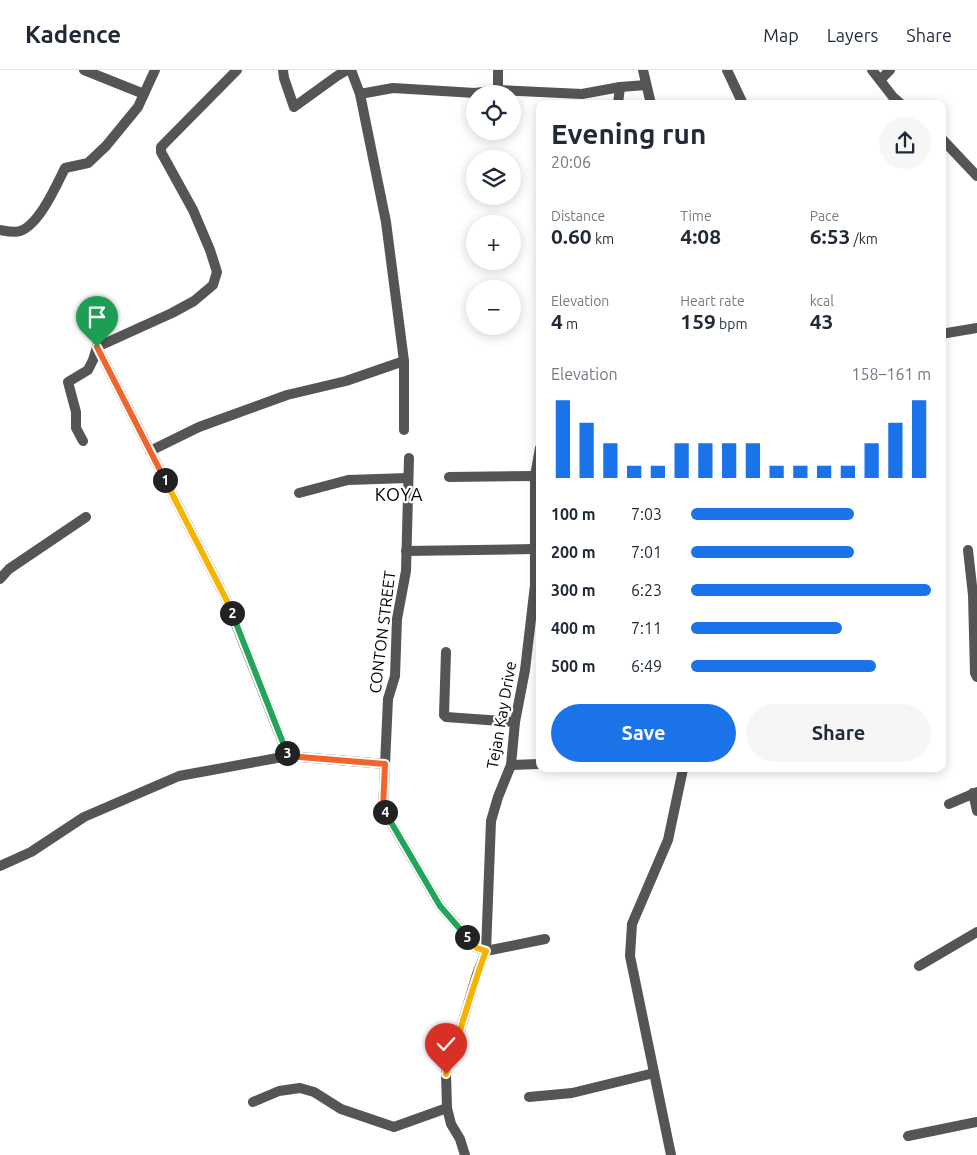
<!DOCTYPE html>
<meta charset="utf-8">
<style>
:root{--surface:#fff;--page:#f6f6f7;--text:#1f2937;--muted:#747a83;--line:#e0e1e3;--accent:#1a73e8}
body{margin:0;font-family:Ubuntu,sans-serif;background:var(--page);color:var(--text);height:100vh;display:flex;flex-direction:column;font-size:19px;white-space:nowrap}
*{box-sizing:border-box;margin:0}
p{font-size:16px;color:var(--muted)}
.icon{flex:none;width:28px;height:28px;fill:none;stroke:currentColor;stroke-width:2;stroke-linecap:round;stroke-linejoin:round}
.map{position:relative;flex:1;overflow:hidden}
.drawer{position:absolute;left:536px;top:30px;width:410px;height:672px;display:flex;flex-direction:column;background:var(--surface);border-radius:10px;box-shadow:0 2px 12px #0003}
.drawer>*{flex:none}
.buttons{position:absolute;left:466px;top:15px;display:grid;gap:10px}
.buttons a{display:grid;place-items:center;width:55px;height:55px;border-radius:50%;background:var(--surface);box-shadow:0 2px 12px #0003;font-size:25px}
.pin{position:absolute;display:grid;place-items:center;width:42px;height:42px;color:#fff;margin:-51px -21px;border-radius:50% 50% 50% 0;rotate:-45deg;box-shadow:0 0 5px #0007}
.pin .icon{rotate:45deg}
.km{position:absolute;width:25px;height:25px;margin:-12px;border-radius:50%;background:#222;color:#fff;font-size:14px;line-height:25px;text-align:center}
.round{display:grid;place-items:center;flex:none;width:52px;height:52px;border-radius:26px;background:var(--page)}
.summary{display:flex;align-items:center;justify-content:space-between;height:85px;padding:0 15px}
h1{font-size:28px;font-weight:600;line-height:38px}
.metrics{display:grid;grid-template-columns:repeat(3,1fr);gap:8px;height:85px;padding:5px 15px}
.metrics div{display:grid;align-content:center}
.metrics b{font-size:21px;font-weight:600}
.metrics small{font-size:14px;font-weight:400}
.metrics p{font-size:14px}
.chart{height:140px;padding:10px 15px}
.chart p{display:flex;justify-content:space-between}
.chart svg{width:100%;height:90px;margin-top:5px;stroke:var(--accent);stroke-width:6}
.action{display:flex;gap:10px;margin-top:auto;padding:10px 15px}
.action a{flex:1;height:58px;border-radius:30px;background:var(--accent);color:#fff;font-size:20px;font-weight:600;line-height:58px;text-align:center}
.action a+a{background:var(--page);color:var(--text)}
ul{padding:0 15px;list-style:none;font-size:16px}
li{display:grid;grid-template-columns:80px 60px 1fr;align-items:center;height:38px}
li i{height:12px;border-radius:6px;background:var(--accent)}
header{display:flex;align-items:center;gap:30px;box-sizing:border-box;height:70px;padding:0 25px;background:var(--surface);border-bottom:1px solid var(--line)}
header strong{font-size:24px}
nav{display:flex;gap:28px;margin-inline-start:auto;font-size:18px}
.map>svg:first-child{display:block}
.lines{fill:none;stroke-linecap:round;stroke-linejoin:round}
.minor{stroke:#555;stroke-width:10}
.split-1-casing{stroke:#fff;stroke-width:10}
.split-2-casing{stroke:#fff;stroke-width:10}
.split-3-casing{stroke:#fff;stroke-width:10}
.split-4-casing{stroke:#fff;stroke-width:10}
.split-5-casing{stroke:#fff;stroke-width:10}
.split-6-casing{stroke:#fff;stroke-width:10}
.split-1{stroke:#f0652b;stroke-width:6}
.split-2{stroke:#f5b400;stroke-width:6}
.split-3{stroke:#22a559;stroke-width:6}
.split-4{stroke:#f0652b;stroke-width:6}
.split-5{stroke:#22a559;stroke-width:6}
.split-6{stroke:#f5b400;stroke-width:6}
.labels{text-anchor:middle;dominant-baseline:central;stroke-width:4.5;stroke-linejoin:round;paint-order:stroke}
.street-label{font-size:16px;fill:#000;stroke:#fff}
.neighbourhood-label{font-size:18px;letter-spacing:1px;fill:#000;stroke:#fff}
</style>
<header>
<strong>Kadence</strong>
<nav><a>Map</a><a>Layers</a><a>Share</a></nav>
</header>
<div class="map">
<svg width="977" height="1085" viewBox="0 0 977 1085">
<rect width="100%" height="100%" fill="#fff"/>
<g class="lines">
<!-- minor -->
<g class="minor">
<polyline points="84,0 144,24"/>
<polyline points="283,0 284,8 294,37 337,6 347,0"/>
<polyline points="498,0 498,20"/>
<polyline points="643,0 651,34"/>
<polyline points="727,0 743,34"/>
<polyline points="872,0 893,27 901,34"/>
<polyline points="880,10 890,0"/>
<polyline points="360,24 393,18 475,23 498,20 582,24 620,17 646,15"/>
<polyline points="618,34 620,17"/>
<polyline points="942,69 977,106"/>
<path d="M0 160C6 161 14 163 20 161 39 155 56 116 65 98L88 93 106 76 138 37 155 0"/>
<polyline points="947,263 977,258"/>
<polyline points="97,277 226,529 288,686"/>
<polyline points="404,360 404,291"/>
<polyline points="83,371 76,358 76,342 68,312 88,300 93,290 97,277 172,243 194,231 213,215 217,202 210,180 193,140 161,82 161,77 237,0"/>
<polyline points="150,381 199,357 287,325 346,311 404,291 386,152 360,24 351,0"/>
<polyline points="409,388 406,501 397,549 395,606 388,629 383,739 440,836 477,878 486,881 545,869"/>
<polyline points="449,407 535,406"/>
<polyline points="299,423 348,410 408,408"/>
<polyline points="968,480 973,525 975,603 977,607"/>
<polyline points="406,481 535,479"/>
<polyline points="0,509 9,499 86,447"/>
<polyline points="446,582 444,645 446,647 515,652"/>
<polyline points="511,695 540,694"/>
<polyline points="973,723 977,741"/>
<polyline points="949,734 977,722"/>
<polyline points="0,796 31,782 84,747 179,706 288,686 385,694"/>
<polyline points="919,896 977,862"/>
<polyline points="529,1027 572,1023 654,1003"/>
<polyline points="253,1032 279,1021 300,1018 314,1022 341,1039 394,1057 447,1038"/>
<polyline points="908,1066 977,1052"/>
<polyline points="465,1085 460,1069 451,1054 447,1038 446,1003 462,954 477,904 486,881 491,751 498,727 511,695 515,652 525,600 535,515 535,406 540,378"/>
<polyline points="671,1085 630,886 632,854 668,770 683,699"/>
</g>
</g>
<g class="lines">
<defs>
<polyline id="split-1" points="97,277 165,410"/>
<polyline id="split-2" points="165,410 226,529 232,543"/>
<polyline id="split-3" points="232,543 287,683"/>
<polyline id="split-4" points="287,683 288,686 385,694 383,739 385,742"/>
<polyline id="split-5" points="385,742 440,836 467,867"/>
<path id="split-6" d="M446 1004C460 963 471 921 486 881L477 878 467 867"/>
</defs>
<!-- split-1 casing -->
<use href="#split-1" class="split-1-casing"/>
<!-- split-2 casing -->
<use href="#split-2" class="split-2-casing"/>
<!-- split-3 casing -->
<use href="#split-3" class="split-3-casing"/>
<!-- split-4 casing -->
<use href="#split-4" class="split-4-casing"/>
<!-- split-5 casing -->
<use href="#split-5" class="split-5-casing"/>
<!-- split-6 casing -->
<use href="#split-6" class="split-6-casing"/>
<!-- split-1 -->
<use href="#split-1" class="split-1"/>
<!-- split-2 -->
<use href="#split-2" class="split-2"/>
<!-- split-3 -->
<use href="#split-3" class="split-3"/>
<!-- split-4 -->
<use href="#split-4" class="split-4"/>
<!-- split-5 -->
<use href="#split-5" class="split-5"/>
<!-- split-6 -->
<use href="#split-6" class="split-6"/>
</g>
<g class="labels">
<!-- street labels -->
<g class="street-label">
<text transform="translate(382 562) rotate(-83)">CONTON STREET</text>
<text transform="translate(501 645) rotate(-80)">Tejan Kay Drive</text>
</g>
<!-- neighbourhood labels -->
<g class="neighbourhood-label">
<text x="399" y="424">KOYA</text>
</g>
</g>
</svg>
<div class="buttons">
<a><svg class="icon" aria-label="locate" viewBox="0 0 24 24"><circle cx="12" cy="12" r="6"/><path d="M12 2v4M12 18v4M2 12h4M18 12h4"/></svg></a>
<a><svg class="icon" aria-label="layers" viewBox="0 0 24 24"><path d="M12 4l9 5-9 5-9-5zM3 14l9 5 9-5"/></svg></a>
<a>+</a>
<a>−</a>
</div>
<div class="pin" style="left:97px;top:277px;background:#1e9e55"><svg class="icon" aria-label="arrive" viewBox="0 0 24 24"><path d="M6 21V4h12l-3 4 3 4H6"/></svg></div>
<div class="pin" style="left:446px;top:1004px;background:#d93025"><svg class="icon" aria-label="check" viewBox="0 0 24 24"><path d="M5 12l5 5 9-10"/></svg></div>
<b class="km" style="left:165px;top:410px">1</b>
<b class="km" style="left:232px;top:543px">2</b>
<b class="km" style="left:287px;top:683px">3</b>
<b class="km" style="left:385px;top:742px">4</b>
<b class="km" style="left:467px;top:867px">5</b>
<section class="drawer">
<div class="summary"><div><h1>Evening run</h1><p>20:06</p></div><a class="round"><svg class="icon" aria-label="share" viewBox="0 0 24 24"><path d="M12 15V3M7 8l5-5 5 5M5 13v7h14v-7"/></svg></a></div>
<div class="metrics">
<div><p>Distance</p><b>0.60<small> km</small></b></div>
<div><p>Time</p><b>4:08</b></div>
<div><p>Pace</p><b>6:53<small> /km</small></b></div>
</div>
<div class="metrics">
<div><p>Elevation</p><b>4<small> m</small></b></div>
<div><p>Heart rate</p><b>159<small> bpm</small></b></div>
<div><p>kcal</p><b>43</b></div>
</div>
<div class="chart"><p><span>Elevation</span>158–161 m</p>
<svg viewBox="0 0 160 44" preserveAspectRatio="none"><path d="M5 44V6M15 44V17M25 44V27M35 44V38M45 44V38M55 44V27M65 44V27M75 44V27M85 44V27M95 44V38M105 44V38M115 44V38M125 44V38M135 44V27M145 44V17M155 44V6"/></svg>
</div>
<ul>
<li><b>100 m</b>7:03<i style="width:68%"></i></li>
<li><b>200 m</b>7:01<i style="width:68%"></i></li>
<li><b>300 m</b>6:23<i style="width:100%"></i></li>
<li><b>400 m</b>7:11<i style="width:63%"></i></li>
<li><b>500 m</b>6:49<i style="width:77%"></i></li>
</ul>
<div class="action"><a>Save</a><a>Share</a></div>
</section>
</div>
